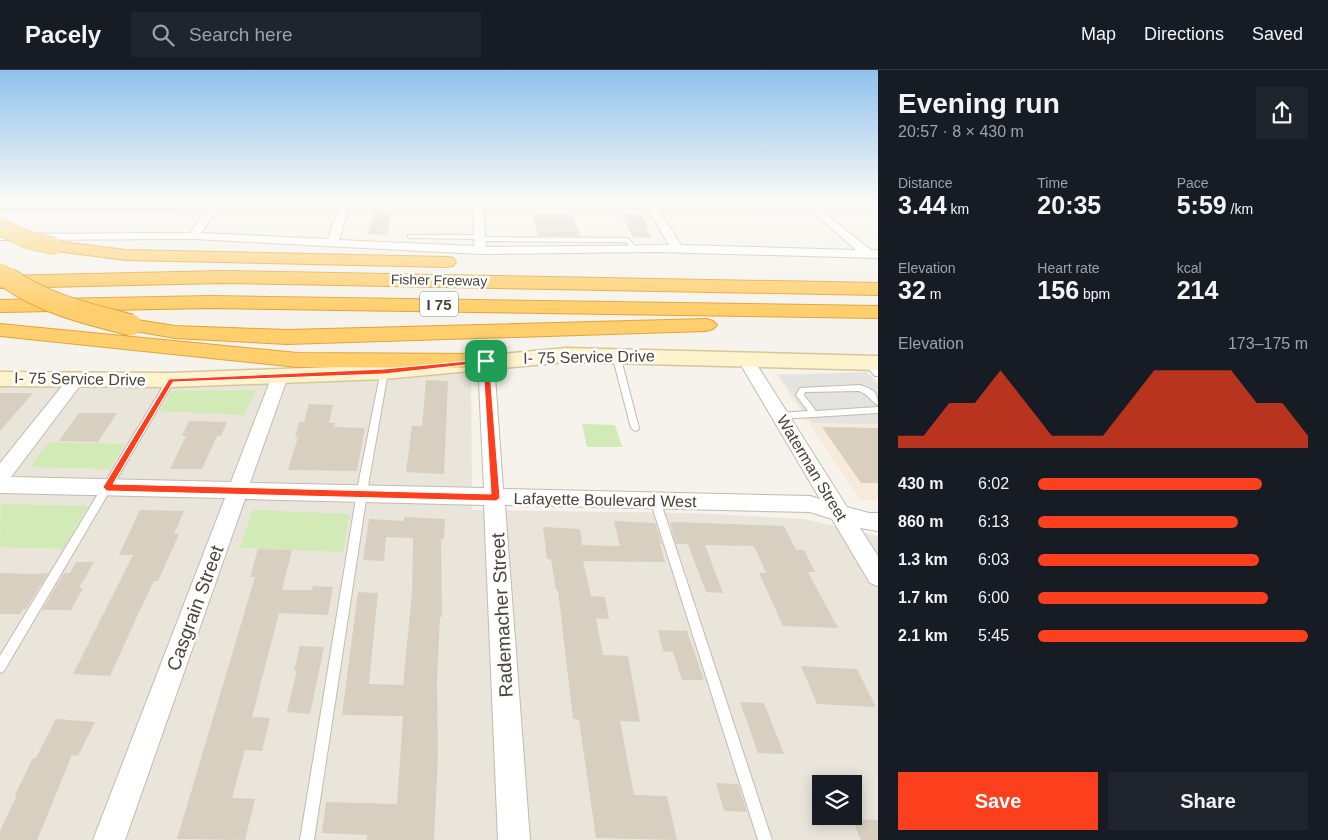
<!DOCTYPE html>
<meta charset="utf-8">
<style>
:root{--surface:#171b24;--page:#20242c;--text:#f1f3f6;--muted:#9ea1a6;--line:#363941;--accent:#fc3f1d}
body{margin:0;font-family:Helvetica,sans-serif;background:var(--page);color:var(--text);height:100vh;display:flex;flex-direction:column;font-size:19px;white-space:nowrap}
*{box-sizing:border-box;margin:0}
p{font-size:16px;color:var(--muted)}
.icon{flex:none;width:28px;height:28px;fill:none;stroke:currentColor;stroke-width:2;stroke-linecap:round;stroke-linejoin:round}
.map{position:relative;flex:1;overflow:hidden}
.details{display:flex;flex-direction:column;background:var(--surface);width:450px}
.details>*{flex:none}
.fabs{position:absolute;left:812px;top:705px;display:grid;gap:10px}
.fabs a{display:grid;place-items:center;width:50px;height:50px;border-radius:0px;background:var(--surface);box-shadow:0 2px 12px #0003;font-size:25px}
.pin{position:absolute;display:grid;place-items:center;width:42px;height:42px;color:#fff;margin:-21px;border-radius:10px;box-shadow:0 2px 8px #0006}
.round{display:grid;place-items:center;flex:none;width:52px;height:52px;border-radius:0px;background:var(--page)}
.head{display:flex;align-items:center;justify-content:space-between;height:85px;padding:0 20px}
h1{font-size:28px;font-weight:600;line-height:38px}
.figures{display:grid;grid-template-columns:repeat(3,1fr);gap:8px;height:85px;padding:5px 20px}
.figures div{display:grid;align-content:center}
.figures b{font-size:25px;font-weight:600}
.figures small{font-size:14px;font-weight:400}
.figures p{font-size:14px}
.chart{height:140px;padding:10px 20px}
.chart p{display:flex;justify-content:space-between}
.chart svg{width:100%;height:90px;margin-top:5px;fill:var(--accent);opacity:.7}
.button{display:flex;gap:10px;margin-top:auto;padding:10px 20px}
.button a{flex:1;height:58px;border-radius:0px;background:var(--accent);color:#fff;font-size:20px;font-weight:600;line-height:58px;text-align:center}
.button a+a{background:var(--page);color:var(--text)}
ul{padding:0 20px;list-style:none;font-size:16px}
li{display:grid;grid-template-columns:80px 60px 1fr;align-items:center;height:38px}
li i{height:12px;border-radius:6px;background:var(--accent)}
header{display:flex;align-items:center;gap:30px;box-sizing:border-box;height:70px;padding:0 25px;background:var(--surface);border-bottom:1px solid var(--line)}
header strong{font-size:24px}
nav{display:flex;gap:28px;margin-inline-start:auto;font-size:18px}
.search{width:350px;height:45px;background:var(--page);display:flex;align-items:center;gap:12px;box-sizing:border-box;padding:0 18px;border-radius:0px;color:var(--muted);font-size:19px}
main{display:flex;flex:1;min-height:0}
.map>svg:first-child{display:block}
.residential{fill:#eae5da;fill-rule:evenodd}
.commercial{fill:#f7ead8}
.green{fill:#d2eab5}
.parking{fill:#e5e3e0}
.building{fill:#d8cfc1}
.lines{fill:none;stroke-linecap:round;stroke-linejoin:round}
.lane-casing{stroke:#c2bbae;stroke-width:2}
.street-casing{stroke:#c2bbae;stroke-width:2}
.secondary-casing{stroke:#d6c79b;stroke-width:3}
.primary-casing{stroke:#e6c16a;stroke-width:2}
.highway-casing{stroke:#e0a43c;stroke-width:2}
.lane{fill:#fff;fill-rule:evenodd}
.street{fill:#fff;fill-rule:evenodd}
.secondary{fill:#fff3cd;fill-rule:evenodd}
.primary{fill:#ffe39c;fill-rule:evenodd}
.highway{fill:#ffcf6e;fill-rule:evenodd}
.highway-bridge-far1-casing{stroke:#e0a43c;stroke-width:18;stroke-linecap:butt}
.highway-bridge-casing{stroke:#e0a43c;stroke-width:23;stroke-linecap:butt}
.highway-bridge-far1{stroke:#ffcf6e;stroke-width:17}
.highway-bridge{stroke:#ffcf6e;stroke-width:21}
.route{fill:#fc3f1d;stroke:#fff;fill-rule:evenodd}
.labels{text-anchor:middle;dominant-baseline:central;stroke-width:5;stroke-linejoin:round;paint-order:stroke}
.far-street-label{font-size:14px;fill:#4b4439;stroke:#fff}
.shield{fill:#fff;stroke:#817c74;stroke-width:1}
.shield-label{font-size:15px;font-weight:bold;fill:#4b4439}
.street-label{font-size:16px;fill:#4b4439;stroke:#fff}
.near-street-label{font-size:19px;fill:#4b4439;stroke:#fff}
</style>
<header>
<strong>Pacely</strong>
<div class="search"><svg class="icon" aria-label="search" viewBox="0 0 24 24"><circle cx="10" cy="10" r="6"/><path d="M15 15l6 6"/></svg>Search here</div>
<nav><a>Map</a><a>Directions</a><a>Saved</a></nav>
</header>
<main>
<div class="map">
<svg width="878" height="770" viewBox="0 0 878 770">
<rect width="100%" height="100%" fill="#f6f3ec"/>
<!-- residential -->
<path class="residential" d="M471 297 472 440 692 443 804 449 878 466V770H0V315L46 317 366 307ZM821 714H854V746H821Z"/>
<!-- commercial -->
<polygon class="commercial" points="776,304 872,306 878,313 878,430 860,430"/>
<!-- green -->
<g class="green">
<polygon points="256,320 244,345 160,341 172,321"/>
<polygon points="582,354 615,355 622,377 587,377"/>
<polygon points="49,372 125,374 110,399 30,397"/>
<polygon points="1,434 88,436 63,479 0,477"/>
<polygon points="253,440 350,444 343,482 240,478"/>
</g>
<!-- parking -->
<polygon class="parking" points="867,302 878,315 878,354 812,353 779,305"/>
<!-- building -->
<g class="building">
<polygon points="374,142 391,142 387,165 368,164"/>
<polygon points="621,143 641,145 649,157 645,157 651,168 633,167"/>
<polygon points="532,144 572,144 580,166 538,166"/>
<polygon points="426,310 448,311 444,404 406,402 412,356 422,356"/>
<polygon points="0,323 33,323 0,361"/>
<polygon points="309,334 333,335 329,353 335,353 334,357 365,358 357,401 288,400 298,367 295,367 299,352 304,352"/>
<polygon points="79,343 117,343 98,372 59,371"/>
<polygon points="189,351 227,352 221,366 217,366 202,399 170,399 186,366 182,366"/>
<polygon points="822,357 878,358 878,413 861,413"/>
<polygon points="140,440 184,441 174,464 179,464 158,511 154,511 139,542 110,606 73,604 133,485 119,485"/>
<polygon points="404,447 445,449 444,469 441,469 442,547 440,547 437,611 438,687 434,770 367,770 367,765 322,763 326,732 397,734 403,646 342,645 358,522 378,523 369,614 403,615 412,522 413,468 386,467 384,491 363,490 369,449 404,451"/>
<polygon points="614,451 655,453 662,474 660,474 665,492 583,491 591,526 605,527 609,549 596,548 603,585 628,586 640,652 620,651 634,725 667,726 677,770 596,768 579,650 573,649 558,520 556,520 551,489 547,489 543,457 580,459 582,475 620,476"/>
<polygon points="677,452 784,456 796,480 804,480 815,502 808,502 838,558 783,556 759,503 766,503 754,476 705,475 723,523 706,522 688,474 676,474 670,453"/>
<polygon points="258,479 292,480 282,520 312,520 313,516 333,517 328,545 279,543 252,647 270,648 262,681 245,680 232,728 255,729 245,770 177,769 255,507 250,507"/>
<polygon points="76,492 94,492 79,518 83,518 71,540 42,540 64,503 70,503"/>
<polygon points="0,503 31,504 48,503 26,539 23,539 20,544 0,544"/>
<polygon points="658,560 687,561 704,610 682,610 673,582 663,581"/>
<polygon points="300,576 324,577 310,644 287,642 297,600 294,600"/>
<polygon points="801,596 857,599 876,637 817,634"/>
<polygon points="740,632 764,633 784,684 758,683"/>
<polygon points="56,649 95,652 78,686 72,685 37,770 0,770 0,761 17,725 15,725 33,688 36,688"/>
<polygon points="716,713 738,714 747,742 724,741"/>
<polygon points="852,749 878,750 878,770 861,770"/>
</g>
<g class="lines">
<defs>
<g id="lane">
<polygon points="408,165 479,165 481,167 628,168 637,178 632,179 626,172 479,171 477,169 410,168 408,167"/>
<polygon points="613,283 616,283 620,285 639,358 638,360 635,361 631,358 612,285"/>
<polygon points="865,291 871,291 878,299 878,306 875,306 865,295"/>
<polygon points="381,300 384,300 388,302 369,410 314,770 300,770 359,410"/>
<polygon points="168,308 171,308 175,310 4,601 0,603 0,586"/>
<path d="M860 315C872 319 878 321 878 335 871 332 870 325 859 321L805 322 804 325 816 341 878 337V343L780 349 776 346 780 343 808 341 796 325 800 318Z"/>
<polygon points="655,426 658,427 660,430 772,770 758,770 650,430 652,427"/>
</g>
<g id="street">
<polygon points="216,131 221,134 201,163 328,169 340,134 345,131 350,134 339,170 474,176 473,134 478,131 483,134 486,177 669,175 643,131 653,131 681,175 856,180 807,137 807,133 811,132 871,180 878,180 878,188 656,182 480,184 193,169 0,170 0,164 190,163 212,132"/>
<polygon points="746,285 752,287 847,437 869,443 878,443 878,461 860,458 878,486 878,516 870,513 832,449 810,442 505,435 530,770 498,770 484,435 245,429 125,770 93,770 225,428 0,423 0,393 71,305 83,305 85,309 11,407 231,412 272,306 274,302 286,302 288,306 250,413 484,418 478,291 486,286 494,291 503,419 810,426 820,429 738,290"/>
</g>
<polygon id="secondary" points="566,278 878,286 878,300 566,292 384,309 171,317 0,316 0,302 171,303 384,295"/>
<polygon id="primary" points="0,131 878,131 878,140 0,138"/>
<g id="highway">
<polygon points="54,171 126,180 447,187 453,188 456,192 453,196 447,197 126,190 48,180 45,176 48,172"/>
<polygon points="223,201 878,213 878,225 223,213 0,218 0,206"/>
<polygon points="211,226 878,236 878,248 211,238 0,242 0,230"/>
<polygon points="131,249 175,256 287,260 706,249 713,251 717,255 713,259 706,261 287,274 175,268 124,259 120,255 124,251"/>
<polygon points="0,254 298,283 486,284 494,286 497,291 494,296 486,298 298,297 0,266"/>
</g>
</defs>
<!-- lane casing -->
<use href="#lane" class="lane-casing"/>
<!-- street casing -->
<use href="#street" class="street-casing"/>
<!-- secondary casing -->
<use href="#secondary" class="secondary-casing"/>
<!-- primary casing -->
<use href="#primary" class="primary-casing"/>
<!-- highway casing -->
<use href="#highway" class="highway-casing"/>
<!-- lane -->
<use href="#lane" class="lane"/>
<!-- street -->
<use href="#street" class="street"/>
<!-- secondary -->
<use href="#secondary" class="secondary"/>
<!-- primary -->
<use href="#primary" class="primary"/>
<!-- highway -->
<use href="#highway" class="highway"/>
<defs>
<g id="highway-bridge-far1">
<polyline points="0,157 28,170 54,176"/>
<polyline points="0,202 10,209"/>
</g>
<path id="highway-bridge" d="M8 208C44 234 88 244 131 255"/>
</defs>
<!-- highway-bridge-far1 casing -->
<use href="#highway-bridge-far1" class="highway-bridge-far1-casing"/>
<!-- highway-bridge casing -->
<use href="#highway-bridge" class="highway-bridge-casing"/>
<!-- highway-bridge-far1 -->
<use href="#highway-bridge-far1" class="highway-bridge-far1"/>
<!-- highway-bridge -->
<use href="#highway-bridge" class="highway-bridge"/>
</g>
<!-- sky -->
<linearGradient id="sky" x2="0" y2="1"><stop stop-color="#8fc1ec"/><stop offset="0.55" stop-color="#fbfaf6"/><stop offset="1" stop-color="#fbfaf6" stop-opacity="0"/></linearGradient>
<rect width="878" height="239" fill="url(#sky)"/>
<!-- route -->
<path class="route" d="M489 289 500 428 496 431 107 421 103 417 169 309 384 299ZM483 293 491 424 113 414 173 312 384 304Z"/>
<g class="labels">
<!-- far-street labels -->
<g class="far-street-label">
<text transform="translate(439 210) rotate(1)">Fisher Freeway</text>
</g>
<!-- shield labels -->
<rect class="shield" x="420" y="221.5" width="38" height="25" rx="4"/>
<g class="shield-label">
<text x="439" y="234">I 75</text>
</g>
<!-- street labels -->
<g class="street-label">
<text transform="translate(589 287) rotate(-1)">I- 75 Service Drive</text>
<text transform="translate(80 309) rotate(1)">I- 75 Service Drive</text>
<text transform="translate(812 398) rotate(59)">Waterman Street</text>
<text transform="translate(605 430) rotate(1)">Lafayette Boulevard West</text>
</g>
<!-- near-street labels -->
<g class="near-street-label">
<text transform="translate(195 538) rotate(-70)">Casgrain Street</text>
<text transform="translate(502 545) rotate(-93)">Rademacher Street</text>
</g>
</g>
</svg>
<div class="fabs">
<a><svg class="icon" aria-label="layers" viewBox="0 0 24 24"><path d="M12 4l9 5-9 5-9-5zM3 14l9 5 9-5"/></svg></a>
</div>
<div class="pin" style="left:486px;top:291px;background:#1e9e55"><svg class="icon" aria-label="arrive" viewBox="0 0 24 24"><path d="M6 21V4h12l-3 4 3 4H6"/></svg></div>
</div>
<section class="details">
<div class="head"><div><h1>Evening run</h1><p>20:57 · 8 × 430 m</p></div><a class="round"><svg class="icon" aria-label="share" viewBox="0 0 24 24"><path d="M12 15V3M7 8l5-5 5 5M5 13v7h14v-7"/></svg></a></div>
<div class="figures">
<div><p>Distance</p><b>3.44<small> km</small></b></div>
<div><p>Time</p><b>20:35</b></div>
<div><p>Pace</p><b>5:59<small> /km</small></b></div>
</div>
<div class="figures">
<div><p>Elevation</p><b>32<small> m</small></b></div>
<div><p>Heart rate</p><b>156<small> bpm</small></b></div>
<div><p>kcal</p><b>214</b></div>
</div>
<div class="chart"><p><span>Elevation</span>173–175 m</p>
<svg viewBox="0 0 160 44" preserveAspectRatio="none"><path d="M0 44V38L10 38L20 22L30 22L40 6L50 22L60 38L70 38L80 38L90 22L100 6L110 6L120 6L130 6L140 22L150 22L160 38V44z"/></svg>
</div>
<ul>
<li><b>430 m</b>6:02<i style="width:83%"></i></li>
<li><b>860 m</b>6:13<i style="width:74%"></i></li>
<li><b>1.3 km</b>6:03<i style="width:82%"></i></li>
<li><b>1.7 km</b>6:00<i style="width:85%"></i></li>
<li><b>2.1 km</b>5:45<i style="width:100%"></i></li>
</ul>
<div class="button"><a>Save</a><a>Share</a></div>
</section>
</main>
